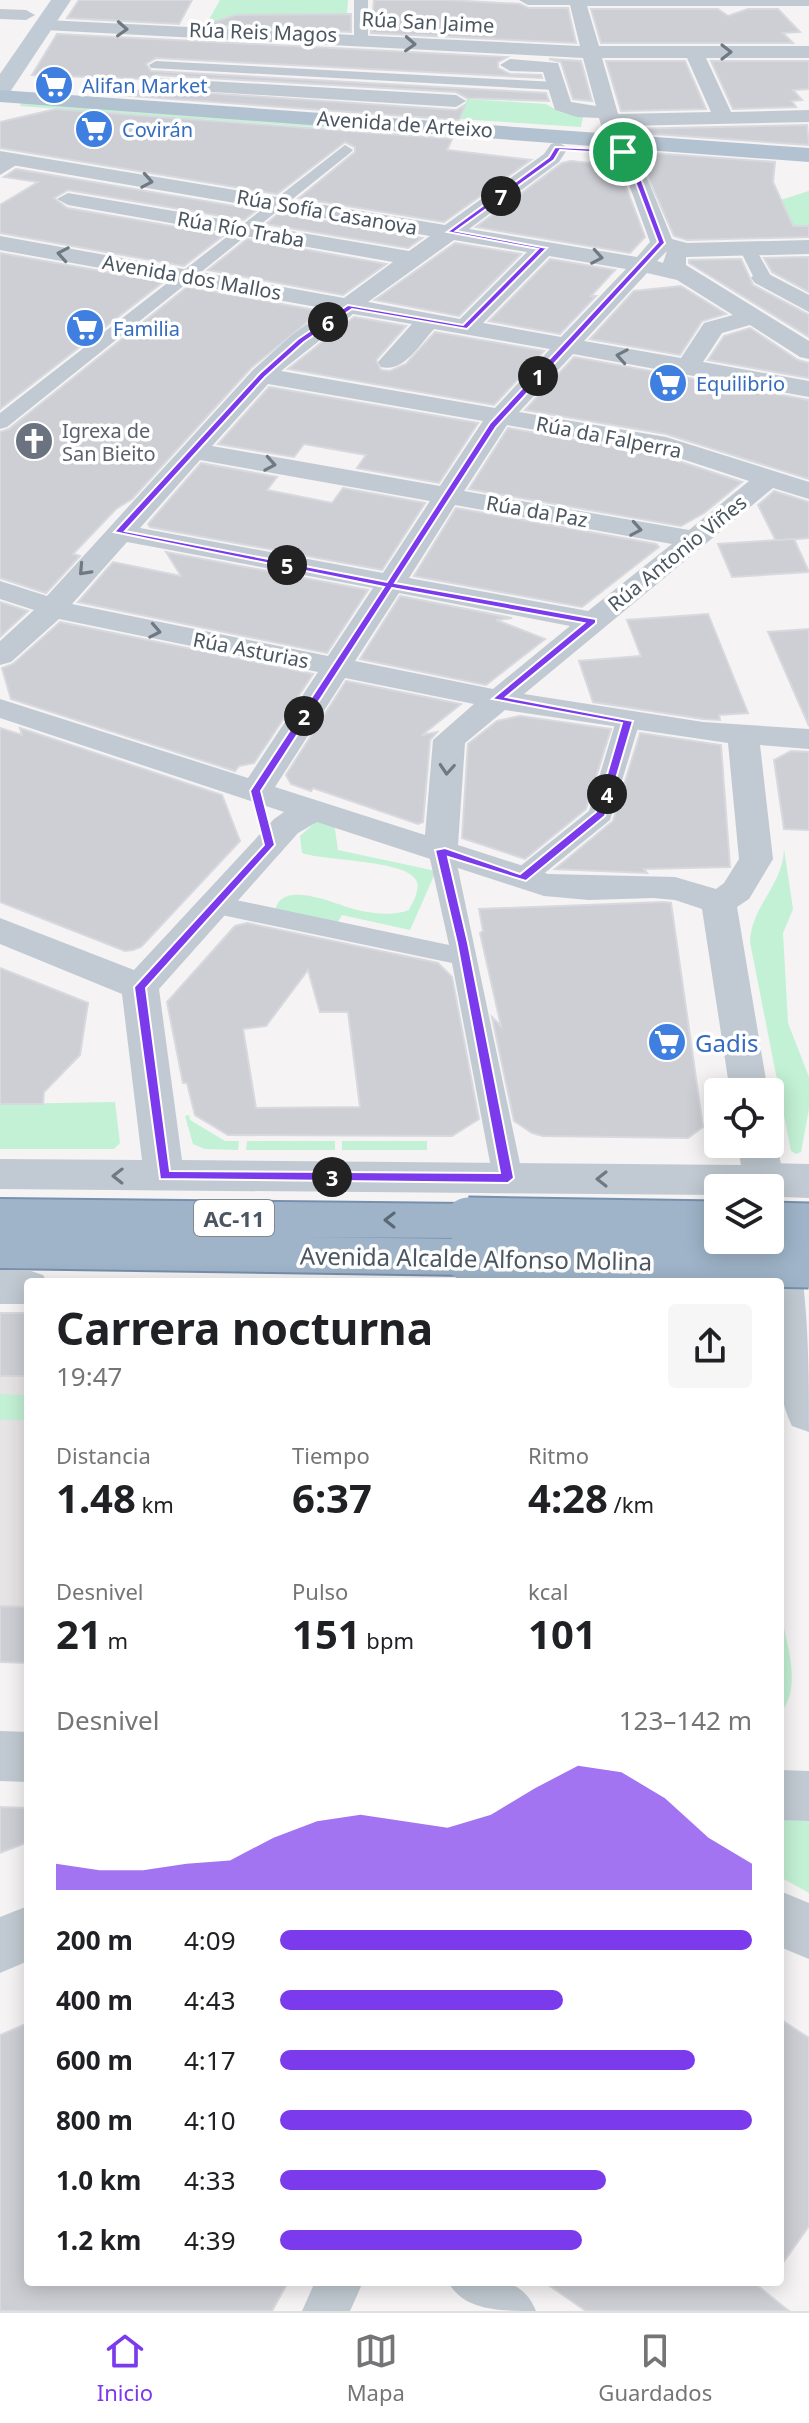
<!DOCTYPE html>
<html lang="es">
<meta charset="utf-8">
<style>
:root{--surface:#fff;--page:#f6f6f6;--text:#202124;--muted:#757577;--line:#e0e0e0;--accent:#7c3aed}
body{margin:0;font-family:"Noto Sans",sans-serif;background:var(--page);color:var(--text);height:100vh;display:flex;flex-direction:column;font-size:30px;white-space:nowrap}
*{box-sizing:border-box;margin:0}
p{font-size:26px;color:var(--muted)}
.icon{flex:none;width:44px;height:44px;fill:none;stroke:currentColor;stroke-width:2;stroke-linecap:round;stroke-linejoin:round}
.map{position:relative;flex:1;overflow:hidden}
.drawer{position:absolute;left:24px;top:1278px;width:760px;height:1008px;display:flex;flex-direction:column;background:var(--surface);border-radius:8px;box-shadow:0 4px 20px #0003}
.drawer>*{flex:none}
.controls{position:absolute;left:704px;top:1078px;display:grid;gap:16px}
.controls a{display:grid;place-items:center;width:80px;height:80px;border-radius:8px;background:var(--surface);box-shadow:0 4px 20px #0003;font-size:40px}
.pin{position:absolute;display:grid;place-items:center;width:68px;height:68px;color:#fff;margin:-34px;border:4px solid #fff;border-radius:50%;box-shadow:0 2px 8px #0007}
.km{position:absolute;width:40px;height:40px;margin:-20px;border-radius:50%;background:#222;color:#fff;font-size:22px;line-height:40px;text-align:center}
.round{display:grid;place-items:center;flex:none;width:84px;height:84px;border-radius:8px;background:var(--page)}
.headline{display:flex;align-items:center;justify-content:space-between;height:136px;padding:0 32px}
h1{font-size:44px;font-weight:700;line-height:60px}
.stats{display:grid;grid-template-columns:repeat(3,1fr);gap:12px;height:136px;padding:8px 32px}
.stats div{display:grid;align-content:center}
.stats b{font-size:40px;font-weight:700}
.stats small{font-size:22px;font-weight:400}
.stats p{font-size:22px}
.chart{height:224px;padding:16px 32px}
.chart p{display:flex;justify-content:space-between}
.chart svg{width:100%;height:144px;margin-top:8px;fill:var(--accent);opacity:.7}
ul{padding:0 32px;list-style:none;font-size:26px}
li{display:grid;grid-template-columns:128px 96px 1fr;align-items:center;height:60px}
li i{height:20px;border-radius:10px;background:var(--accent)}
.tab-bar{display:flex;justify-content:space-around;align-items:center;height:112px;border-top:2px solid var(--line);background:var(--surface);font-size:22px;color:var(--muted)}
.tab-bar a{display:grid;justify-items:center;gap:4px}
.tab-bar .on{color:var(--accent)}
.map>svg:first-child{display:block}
.education{fill:#e6e4e5}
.green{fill:#c3f1d5}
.building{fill:#cdcfd5;stroke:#d7d9de;stroke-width:2;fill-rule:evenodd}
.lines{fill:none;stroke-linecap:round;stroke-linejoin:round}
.trunk-casing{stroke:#7690ad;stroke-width:4}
.pedestrian{fill:#c1cad2;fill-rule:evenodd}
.minor{fill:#c1cad2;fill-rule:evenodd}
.tertiary{fill:#c1cad2;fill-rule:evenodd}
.secondary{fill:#c1cbd6;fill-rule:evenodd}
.primary{fill:#b3c2d1;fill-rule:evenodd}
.trunk{fill:#9fb4c9;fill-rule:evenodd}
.trunk-bridge-casing{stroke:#7690ad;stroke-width:51;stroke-linecap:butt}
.trunk-bridge{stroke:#9fb4c9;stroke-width:47}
.oneway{stroke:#6e7983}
.oneway2{stroke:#5b6976}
.route{fill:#7c3aed;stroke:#fff;stroke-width:2;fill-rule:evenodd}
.labels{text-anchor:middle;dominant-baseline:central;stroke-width:7;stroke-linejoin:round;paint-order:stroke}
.far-street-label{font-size:20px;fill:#4a5661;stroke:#fff}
.far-shop-label{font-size:20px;fill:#366cbe;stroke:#fff;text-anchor:start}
.far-worship-label{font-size:20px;fill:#5b616d;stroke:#fff;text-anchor:start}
.shield{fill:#fff;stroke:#808990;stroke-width:2}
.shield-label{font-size:22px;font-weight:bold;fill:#4a5661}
.shop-label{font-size:24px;fill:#366cbe;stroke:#fff;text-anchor:start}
.street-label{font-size:24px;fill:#4a5661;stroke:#fff}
</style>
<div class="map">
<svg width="809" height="2311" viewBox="0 0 809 2311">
<rect width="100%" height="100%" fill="#f5f3f3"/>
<!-- education -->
<polygon class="education" points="0,1313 28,1313 28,1669 26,1663 0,1662"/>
<!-- green -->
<g class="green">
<polygon points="220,0 348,0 347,14 290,22 285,32 204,28"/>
<polygon points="467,99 546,104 560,112 583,117 581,127 460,119"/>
<polygon points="23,103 359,124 356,130 19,106"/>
<polygon points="809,191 809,226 776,226 780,200"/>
<path d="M318 820 334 823 338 850 436 871 410 930 342 915 336 925 275 912C279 880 329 901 347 907 365 913 392 917 409 910 413 902 421 889 416 880 406 860 325 861 302 853L300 836Z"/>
<path d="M784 849 793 909 783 933 788 1023 809 1077V1109L801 1152 796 1154 791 1151 750 942C751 906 783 886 784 849Z"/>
<polygon points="115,1102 120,1143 114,1149 0,1149 0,1104"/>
<polygon points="189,1115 190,1120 225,1141 239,1141 238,1150 205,1149 193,1144 185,1116"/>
<polygon points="247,1141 335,1141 335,1150 246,1150"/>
<rect x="342" y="1141" width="85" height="9"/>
<polygon points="25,1391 28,1391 28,1420 0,1420 0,1394 24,1395"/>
<path d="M780 1609C785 1639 804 1688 780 1713Z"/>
<polygon points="780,1817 809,1818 809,1893 780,1877"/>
</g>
<!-- building -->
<g class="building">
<polygon points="79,0 192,0 179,24 67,18"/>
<polygon points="374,0 447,0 520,4 528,8 568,8 576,43 371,33"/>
<polygon points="591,9 718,9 728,16 748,9 778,9 800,32 783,33 793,43 601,43"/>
<polygon points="351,14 351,32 205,25 235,15"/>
<polygon points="57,34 507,57 498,62 498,68 510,74 541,75 542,78 156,58 146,64 151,71 546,93 549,101 467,98 456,92 155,75 147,79 32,75"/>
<polygon points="549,59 581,61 592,101 573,99 561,62"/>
<polygon points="606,61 685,61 706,109 621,111"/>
<polygon points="711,61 809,61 809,89 793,90 802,100 792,101 796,107 733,109"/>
<polygon points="145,89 456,110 465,105 459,120 118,95"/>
<polygon points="56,109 452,139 447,150 531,160 444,222 299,198 355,152 355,147 345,142 277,194 0,148 0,122"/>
<polygon points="807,125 809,145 626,132 626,129"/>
<polygon points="637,152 775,162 773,182 793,226 809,226 809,237 687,240 674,236"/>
<polygon points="571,161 618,166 645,237 630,253 476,227 562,163"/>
<polygon points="16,169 257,210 244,220 68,190 54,198 67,208 224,235 184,266 0,233 0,205 38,182 4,177"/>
<polygon points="279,213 422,238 408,248 266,224"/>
<polygon points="247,239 386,264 343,295 208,270"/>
<polygon points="455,243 521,254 459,316 375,300"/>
<polygon points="0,253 163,282 0,409"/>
<polygon points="809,257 809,292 772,272 764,258"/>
<polygon points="550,259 615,270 591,296 596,296 560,334 489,321"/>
<polygon points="741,259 753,285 809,315 809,337 689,263 689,260"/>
<polygon points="681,286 726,314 702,321 680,355 590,339 634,291"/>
<polygon points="187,287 321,311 251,368 132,499 116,509 73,554 80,556 46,593 0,578 0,432 9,429"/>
<polygon points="354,317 406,326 376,360 381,370 390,371 406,364 435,332 544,351 494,405 288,369"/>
<polygon points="750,328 798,360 809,363 809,378 708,360 724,336"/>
<polygon points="574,357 809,400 809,479 666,434 525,410"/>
<polygon points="269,387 478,423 439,483 357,468 366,455 327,448 304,444 294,457 218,444"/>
<polygon points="508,428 660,455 742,482 704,513 681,526 469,489"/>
<polygon points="201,463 277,477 267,490 332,503 343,488 425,503 382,570 150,527 148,524"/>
<polygon points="774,491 809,502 809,538 776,541 758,505"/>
<polygon points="456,508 656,544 659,547 582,607 414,576"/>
<polygon points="794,539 809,572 732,577 718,544"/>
<polygon points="166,552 368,590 327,653 78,602 113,562 181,576"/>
<polygon points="400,596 512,618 496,620 545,639 486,685 360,659"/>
<polygon points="0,602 28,611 0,637"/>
<polygon points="708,614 748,713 719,715 720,720 703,719 593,702 579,661 641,656 627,620"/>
<polygon points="60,622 313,674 254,763 239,766 235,771 11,699 2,668 13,664"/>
<polygon points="809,629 809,726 768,632"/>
<polygon points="346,681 461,704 422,735 437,732 430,740 423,822 418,824 313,788 311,791 291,784 286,775"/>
<polygon points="520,716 611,729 586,809 525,859 462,838 468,744 497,721"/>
<polygon points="0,728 22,735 20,728 222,795 240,841 141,947 133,950 125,951 0,902"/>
<polygon points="640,733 721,745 730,867 644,869 647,873 555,869 613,821"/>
<polygon points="791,751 809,752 809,830 784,829 774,760"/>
<polygon points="664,902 671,903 703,1127 688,1138 543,1136 532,1133 514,1121 492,1017 501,1026 480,933 483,931 479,909"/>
<path d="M247 923 438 963 452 977 479 1119 452 1136 228 1135 195 1115 187 1083H183L167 1002 235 926ZM308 970 320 1012H348L360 1107 256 1108 243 1029 266 1026Z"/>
<polygon points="0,968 88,1003 80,1055 44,1092 43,1104 0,1104"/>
<rect x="0" y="1313" width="28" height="63"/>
<polygon points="0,1606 28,1607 28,1663 0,1662"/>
<polygon points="0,1807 28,1808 28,1842 0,1853"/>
<polygon points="780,2019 809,2038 809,2226 780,2267"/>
<polygon points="28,2023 28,2282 288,2282 272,2311 0,2311 0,2035"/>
<polygon points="544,2282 753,2282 789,2311 586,2311"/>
</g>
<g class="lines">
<defs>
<polygon id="trunk" points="0,1199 468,1204 484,1209 491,1221 484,1233 468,1238 305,1237 467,1239 483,1244 490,1257 483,1270 467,1275 0,1268"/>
</defs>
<!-- trunk casing -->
<use href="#trunk" class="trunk-casing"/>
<!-- pedestrian -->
<g class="pedestrian">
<polygon points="354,0 368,0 368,41 361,45 354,41"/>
<polygon points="156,61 555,82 562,86 555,90 151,68 149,65"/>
<polygon points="345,145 353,150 350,153 7,427 0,429 0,413"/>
<polygon points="15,154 21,156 21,162 0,175 0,163"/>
<polygon points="747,243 753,244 772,278 769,282 757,282 754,278 739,248"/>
<polygon points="628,714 636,716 640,721 610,820 531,884 522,886 513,884 509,878 513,872 589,811 616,721 620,716"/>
<polygon points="441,842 450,844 454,850 523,1178 519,1186 508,1189 497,1186 493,1178 452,963 217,914 208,911 204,905 208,899 217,896 449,945 428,850 432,844"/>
<polygon points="315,2282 363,2282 350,2311 302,2311"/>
<path d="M448 2282C485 2282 520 2271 536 2311 500 2311 464 2311 448 2282Z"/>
</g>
<!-- minor -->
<g class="minor">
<path d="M519 0H809V6H587L599 46H809V58H706L731 112 809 110V122L621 126 625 139 643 168 672 239 687 243 809 240V254L686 257V265L809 341V359L800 357 750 325 722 333 703 362 809 381V397L573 354 519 412 666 437 809 482V499L773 488 524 694 703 722 809 729V749L760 745 773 859 749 899 737 907 768 1092H730L702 909 675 900 653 898 589 900 544 896 317 822 298 833 159 989 182 1160 741 1165 737 1144H770V1133L777 1144 784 1180 778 1191 770 1193V1188H718V1195L0 1189V1159L142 1160 122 994 0 944V918L134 970 274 819 284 812 0 718V699L248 778 318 672 59 619 11 662 0 665V641L34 610 0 599V581L47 596 253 370 292 335 328 309 0 250V236L344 298 393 262 68 205 57 199 68 193 409 251 430 236 0 163V151L445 225 544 154 551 144 558 142 568 148 559 162 469 229 637 257 650 242 623 168 605 139 599 118 577 117 555 110 543 72 510 71 500 65 510 59 558 63 571 102 596 106 583 58 45 30 36 25 45 20 580 46 570 5H528ZM602 58H687L711 112 618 114ZM454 240 527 252 460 319 368 302ZM667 251 663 263 657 261ZM549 256 626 269 561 337 483 323ZM647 273 677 280 733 315 704 323 681 358 584 341ZM353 314 412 324 378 362 381 367C404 373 420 344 434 329L550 349 495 408 281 371ZM268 384 483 421 440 486 212 446ZM507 425 661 452 749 481 689 530 464 491ZM200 460 430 501 383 573 140 528ZM455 505 672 544 588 611 409 578ZM127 542 373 588 328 656 72 604ZM399 593 570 626 493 689 355 661ZM345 678 474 704 433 740 425 835 275 787ZM505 710 728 743 739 859 724 883 716 889 675 877 548 874 458 845 465 743Z"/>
<polygon points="0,9 26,10 35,15 26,20 0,19"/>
<polygon points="155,78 456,95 466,101 456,107 148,88 145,84"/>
<polygon points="763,271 809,295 809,312 755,283 751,278 755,273"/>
<polygon points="0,1270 28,1270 43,1275 47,1282 28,1282 28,1304 0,1304"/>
<polygon points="0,1731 28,1732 28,1782 0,1781"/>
<polygon points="780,1770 809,1771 809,1821 780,1820"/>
<polygon points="780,1891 809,1903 809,1959 780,1947"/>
<polygon points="28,1906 28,1961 0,1973 0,1917"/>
</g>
<!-- tertiary -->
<g class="tertiary">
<polygon points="764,1163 809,1164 809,1198 782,1197 770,1203 770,1188 743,1188 742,1180 748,1168"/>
<path d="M770 1210 789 1215C809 1273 809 1367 809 1432L792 1426C771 1384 780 1328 780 1282H760L753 1240H770Z"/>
</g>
<!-- secondary -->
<polygon class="secondary" points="51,0 71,0 8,95 0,96 0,74"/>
<!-- primary -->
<polygon class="primary" points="0,90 809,148 809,162 0,102"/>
<!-- trunk -->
<use href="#trunk" class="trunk"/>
<defs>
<g id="trunk-bridge">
<polyline points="468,1221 718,1225"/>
<polyline points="770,1226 809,1227"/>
<polyline points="467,1257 809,1264"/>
</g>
</defs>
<!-- trunk-bridge casing -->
<use href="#trunk-bridge" class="trunk-bridge-casing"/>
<!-- trunk-bridge -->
<use href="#trunk-bridge" class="trunk-bridge"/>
</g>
<!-- one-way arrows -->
<defs><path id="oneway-chevron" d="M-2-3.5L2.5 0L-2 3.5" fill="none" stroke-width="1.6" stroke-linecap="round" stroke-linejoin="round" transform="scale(2)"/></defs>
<g class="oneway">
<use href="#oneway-chevron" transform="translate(122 29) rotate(3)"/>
<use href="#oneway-chevron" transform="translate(410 44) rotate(3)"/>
<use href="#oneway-chevron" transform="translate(726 52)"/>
<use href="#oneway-chevron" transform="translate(147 181) rotate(10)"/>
<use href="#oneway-chevron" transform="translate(63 254) rotate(-170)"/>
<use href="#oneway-chevron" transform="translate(597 257) rotate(10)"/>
<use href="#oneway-chevron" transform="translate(622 356) rotate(-170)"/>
<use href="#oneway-chevron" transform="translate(270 464) rotate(10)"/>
<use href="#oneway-chevron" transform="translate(636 529) rotate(10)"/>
<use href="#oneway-chevron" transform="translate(84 570) rotate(133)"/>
<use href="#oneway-chevron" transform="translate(155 631) rotate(11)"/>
<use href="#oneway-chevron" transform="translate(447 769) rotate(94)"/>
<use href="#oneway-chevron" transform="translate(118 1176) rotate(-179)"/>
<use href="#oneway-chevron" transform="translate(602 1179) rotate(-180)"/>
</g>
<use class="oneway2" href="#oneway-chevron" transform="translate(390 1220) rotate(-179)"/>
<!-- route -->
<path class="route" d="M555 147 626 150 637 168 665 243 496 427 395 583 596 619V623L506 697 633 721 605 816 526 881 448 857 468 943 514 1178 508 1183 160 1179 134 987 264 845 250 791 384 587 114 532 260 373 298 339 348 305 463 325 538 249 447 232 549 157ZM560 150 621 154 630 168 658 242 490 423 387 582 125 531 265 377 304 342 352 309 467 329 547 248 456 231 554 160ZM392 588 584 623 492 699 622 723 596 812 520 874 445 848 435 850 457 943 500 1173 170 1171 146 988 275 845 261 791Z"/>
<!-- icons -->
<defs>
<symbol id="supermarket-disc" viewBox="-11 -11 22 22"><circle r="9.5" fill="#3f7fe0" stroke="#fff"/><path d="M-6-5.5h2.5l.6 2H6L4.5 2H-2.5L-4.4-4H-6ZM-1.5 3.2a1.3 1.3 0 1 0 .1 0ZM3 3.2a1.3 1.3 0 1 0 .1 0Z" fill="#fff"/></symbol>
<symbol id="church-disc" viewBox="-11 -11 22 22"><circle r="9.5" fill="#6b7280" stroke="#fff"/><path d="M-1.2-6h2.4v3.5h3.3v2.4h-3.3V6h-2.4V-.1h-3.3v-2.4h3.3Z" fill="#fff"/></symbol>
</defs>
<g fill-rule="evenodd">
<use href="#supermarket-disc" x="32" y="63" width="44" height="44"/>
<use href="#supermarket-disc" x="72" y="107" width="44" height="44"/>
<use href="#supermarket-disc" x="63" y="306" width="44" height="44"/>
<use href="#supermarket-disc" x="646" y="361" width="44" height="44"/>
<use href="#church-disc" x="12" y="419" width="44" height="44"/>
<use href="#supermarket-disc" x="645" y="1020" width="44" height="44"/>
</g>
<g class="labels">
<!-- far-street labels -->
<g class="far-street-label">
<text transform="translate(428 22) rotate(3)">Rúa San Jaime</text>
<text transform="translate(263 32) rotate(2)">Rúa Reis Magos</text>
<text transform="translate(405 124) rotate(4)">Avenida de Arteixo</text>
<text transform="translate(327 212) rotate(10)">Rúa Sofía Casanova</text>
<text transform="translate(241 229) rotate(10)">Rúa Río Traba</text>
<text transform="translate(192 277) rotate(10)">Avenida dos Mallos</text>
<text transform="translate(609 437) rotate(11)">Rúa da Falperra</text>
<text transform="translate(537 511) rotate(10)">Rúa da Paz</text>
<text transform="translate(677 553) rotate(-39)">Rúa Antonio Viñes</text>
<text transform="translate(251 650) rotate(11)">Rúa Asturias</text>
</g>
<!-- far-shop labels -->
<g class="far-shop-label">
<text x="82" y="85">Alifan Market</text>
<text x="122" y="129">Covirán</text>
<text x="113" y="328">Familia</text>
<text x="696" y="383">Equilibrio</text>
</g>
<!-- far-worship labels -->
<g class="far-worship-label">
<text x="62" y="430">Igrexa de<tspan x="62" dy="23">San Bieito</tspan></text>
</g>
<!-- shield labels -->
<rect class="shield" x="194" y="1200" width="80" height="36" rx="6"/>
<g class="shield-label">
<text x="234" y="1218">AC-11</text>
</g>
<!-- shop labels -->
<g class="shop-label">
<text x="695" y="1042">Gadis</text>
</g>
<!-- street labels -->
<g class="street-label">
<text transform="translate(476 1258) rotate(1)">Avenida Alcalde Alfonso Molina</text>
</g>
</g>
</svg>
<div class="controls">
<a><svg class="icon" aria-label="locate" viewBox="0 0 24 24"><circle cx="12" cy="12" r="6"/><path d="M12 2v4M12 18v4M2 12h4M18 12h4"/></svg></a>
<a><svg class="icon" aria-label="layers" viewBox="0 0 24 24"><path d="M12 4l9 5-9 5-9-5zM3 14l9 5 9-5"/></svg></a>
</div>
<div class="pin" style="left:623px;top:152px;background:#1e9e55"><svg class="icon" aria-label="arrive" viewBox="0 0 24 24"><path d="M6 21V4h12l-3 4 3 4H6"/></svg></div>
<b class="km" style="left:538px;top:376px">1</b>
<b class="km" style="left:304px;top:716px">2</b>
<b class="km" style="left:332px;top:1177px">3</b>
<b class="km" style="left:607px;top:794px">4</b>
<b class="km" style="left:287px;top:565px">5</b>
<b class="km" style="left:328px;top:322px">6</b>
<b class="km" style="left:501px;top:196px">7</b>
<section class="drawer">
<div class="headline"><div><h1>Carrera nocturna</h1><p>19:47</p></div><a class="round"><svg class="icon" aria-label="share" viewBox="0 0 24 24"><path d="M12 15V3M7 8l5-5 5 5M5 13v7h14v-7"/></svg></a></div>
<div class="stats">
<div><p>Distancia</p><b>1.48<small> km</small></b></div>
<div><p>Tiempo</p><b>6:37</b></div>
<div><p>Ritmo</p><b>4:28<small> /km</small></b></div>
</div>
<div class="stats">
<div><p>Desnivel</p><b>21<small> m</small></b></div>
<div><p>Pulso</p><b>151<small> bpm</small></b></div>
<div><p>kcal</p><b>101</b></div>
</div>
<div class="chart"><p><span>Desnivel</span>123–142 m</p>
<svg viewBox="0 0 160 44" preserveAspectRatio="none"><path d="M0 44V36L10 38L20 38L30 36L40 35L50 28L60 23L70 21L80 23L90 25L100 21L110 13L120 6L130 8L140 16L150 28L160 36V44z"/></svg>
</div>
<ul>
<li><b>200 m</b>4:09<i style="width:100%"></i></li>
<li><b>400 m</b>4:43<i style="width:60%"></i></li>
<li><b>600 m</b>4:17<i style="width:88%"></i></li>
<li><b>800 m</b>4:10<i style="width:100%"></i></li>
<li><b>1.0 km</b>4:33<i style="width:69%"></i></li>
<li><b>1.2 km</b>4:39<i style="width:64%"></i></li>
</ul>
</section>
</div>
<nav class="tab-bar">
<a class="on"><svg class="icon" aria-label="home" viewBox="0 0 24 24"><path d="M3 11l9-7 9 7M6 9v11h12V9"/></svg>Inicio</a>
<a><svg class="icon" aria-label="map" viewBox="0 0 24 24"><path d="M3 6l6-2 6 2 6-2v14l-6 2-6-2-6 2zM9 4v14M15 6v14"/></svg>Mapa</a>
<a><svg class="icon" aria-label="saved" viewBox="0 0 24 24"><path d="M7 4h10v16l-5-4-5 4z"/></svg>Guardados</a>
</nav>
